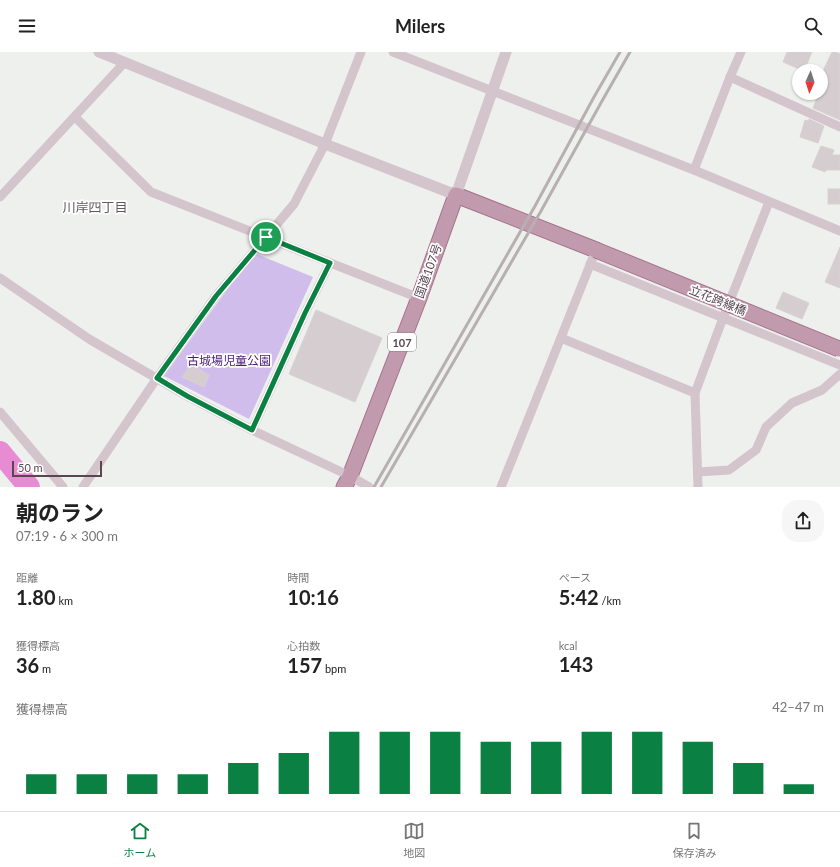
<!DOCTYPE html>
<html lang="ja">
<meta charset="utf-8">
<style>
:root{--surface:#fff;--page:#f6f6f6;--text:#222;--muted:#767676;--line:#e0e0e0;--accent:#0b8043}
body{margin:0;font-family:Lato,"Noto Sans JP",sans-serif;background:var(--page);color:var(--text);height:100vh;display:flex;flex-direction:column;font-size:15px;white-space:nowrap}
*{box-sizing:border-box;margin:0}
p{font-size:13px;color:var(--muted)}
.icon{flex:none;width:22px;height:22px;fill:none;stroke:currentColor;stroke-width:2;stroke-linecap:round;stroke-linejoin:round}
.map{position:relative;height:435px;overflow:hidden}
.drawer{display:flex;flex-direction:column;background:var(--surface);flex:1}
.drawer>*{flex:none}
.needle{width:26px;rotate:183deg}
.controls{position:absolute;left:792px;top:12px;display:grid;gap:8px}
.controls a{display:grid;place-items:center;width:36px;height:36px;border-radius:50%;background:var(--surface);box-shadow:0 1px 3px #0004;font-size:20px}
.scale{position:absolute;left:12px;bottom:10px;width:90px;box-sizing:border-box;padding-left:4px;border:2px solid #594650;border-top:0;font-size:11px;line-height:14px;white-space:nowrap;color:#594650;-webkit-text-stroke:3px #fff;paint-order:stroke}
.pin{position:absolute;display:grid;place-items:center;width:34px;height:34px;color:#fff;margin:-17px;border:2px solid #fff;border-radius:50%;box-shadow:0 1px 4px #0007}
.round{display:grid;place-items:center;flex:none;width:42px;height:42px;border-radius:16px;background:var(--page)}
.summary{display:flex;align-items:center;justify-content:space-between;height:68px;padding:0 16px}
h1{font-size:22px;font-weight:700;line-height:30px}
.metrics{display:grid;grid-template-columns:repeat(3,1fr);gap:6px;height:68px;padding:4px 16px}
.metrics div{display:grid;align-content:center}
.metrics b{font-size:20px;font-weight:700}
.metrics small{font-size:11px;font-weight:400}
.metrics p{font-size:11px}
.chart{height:112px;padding:8px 16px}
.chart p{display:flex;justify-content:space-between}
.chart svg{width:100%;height:72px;margin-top:4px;stroke:var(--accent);stroke-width:6}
header{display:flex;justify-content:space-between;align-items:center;height:52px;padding:0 16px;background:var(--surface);font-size:18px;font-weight:700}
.dock{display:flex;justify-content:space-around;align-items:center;height:56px;border-top:1px solid var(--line);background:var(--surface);font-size:11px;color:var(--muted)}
.dock a{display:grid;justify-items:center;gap:2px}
.dock .current{color:var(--accent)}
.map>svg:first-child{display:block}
.green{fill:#d0bdec}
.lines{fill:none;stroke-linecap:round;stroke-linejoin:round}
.river{stroke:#e78cd2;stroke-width:22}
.building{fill:#d5cdcf;stroke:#d8d1d3}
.trunk-casing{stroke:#a5728a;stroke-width:17}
.minor{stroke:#d4c4cc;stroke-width:9}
.tertiary{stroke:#d4c4cc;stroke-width:11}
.trunk{stroke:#c29aae;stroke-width:15}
.rail{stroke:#b7afb2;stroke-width:3}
.trunk-bridge-casing{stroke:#a5728a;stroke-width:17;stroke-linecap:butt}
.trunk-bridge{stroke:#c29aae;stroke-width:15}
.route-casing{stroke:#fff;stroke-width:8}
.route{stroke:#0b8043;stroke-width:5}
.labels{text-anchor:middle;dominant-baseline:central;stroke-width:3.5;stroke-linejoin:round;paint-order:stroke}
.shield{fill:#fff;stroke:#8b7e84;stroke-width:1}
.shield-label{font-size:11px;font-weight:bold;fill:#594650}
.street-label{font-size:12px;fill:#594650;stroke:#fff}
.park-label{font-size:12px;fill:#4a1b76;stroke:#fff}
.neighbourhood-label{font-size:13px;fill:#625a5d;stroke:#fff}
</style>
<header><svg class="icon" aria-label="menu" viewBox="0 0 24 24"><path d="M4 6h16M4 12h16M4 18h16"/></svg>Milers<svg class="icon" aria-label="search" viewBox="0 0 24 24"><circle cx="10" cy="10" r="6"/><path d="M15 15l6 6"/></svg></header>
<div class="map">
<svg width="840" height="435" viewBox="0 0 840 435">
<rect width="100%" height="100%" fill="#edf0ed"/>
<!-- green -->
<polygon class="green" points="254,201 313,225 249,367 164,324"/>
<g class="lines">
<!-- river -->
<polyline class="river" points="0,400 29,435"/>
</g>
<!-- building -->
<g class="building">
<polygon points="787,0 812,0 804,19 783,10"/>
<polygon points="832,0 835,0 840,2 840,68 813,56 819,41 821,41 821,35 826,23 822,21"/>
<polygon points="809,67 824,74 818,91 800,85 805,68 808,69"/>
<polygon points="821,94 834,98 832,103 840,103 840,118 826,118 825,120 812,115"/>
<rect x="828" y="137" width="12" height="15"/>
<polygon points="840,195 840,236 825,230"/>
<polygon points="783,240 809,251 802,267 776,256"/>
<polygon points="316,258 382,286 355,350 289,322"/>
<polygon points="191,313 209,323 204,335 182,325"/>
</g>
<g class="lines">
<defs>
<polyline id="trunk" points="344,435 350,424 419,246 456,143 596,198"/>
</defs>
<!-- trunk casing -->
<use href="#trunk" class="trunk-casing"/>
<!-- minor -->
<g class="minor">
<polyline points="393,0 694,118 840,179"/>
<polyline points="730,25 840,75"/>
<polyline points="75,65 151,140 419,246"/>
<polyline points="694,118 730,25 741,0"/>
<polyline points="0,145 125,10"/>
<polyline points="590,212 840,313"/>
<polyline points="0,226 89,287 187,344 252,378 350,424 369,435"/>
<polyline points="561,286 695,341"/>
<polyline points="0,360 63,435"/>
<polyline points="252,378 305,261 330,211"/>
<polyline points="698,420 729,418 756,398 766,375 792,351 822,338 840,322"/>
<polyline points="83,435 157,326 216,244 294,152 325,92 361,0"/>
<polyline points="501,435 596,198"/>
<polyline points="698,435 695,341 723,266 769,150"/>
</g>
<!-- tertiary -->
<polyline class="tertiary" points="99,0 325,92 456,143 506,0"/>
<!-- trunk -->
<use href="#trunk" class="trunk"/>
<!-- rail -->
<g class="rail">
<polyline points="374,435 535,154 594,45 620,0"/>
<polyline points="381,435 541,159 602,49 630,0"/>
</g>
<defs>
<polyline id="trunk-bridge" points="596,198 839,297"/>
</defs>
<!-- trunk-bridge casing -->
<use href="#trunk-bridge" class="trunk-bridge-casing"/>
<!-- trunk-bridge -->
<use href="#trunk-bridge" class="trunk-bridge"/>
</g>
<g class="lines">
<defs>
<polygon id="route" points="266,185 330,211 305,261 252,378 187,344 157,326 216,244"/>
</defs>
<!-- route casing -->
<use href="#route" class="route-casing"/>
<!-- route -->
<use href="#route" class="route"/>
</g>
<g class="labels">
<!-- shield labels -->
<rect class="shield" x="388" y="281" width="28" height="18" rx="3"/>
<g class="shield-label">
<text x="402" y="290">107</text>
</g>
<!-- street labels -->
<g class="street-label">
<text transform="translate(428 219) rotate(-70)">国道107号</text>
<text transform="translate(718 248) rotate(22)">立花跨線橋</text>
</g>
<!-- park labels -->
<g class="park-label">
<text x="229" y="308">古城場児童公園</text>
</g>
<!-- neighbourhood labels -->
<g class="neighbourhood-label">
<text x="95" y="155">川岸四丁目</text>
</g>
</g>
</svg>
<div class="controls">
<a><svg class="needle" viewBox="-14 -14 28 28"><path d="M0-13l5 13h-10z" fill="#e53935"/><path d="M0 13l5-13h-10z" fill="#767676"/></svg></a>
</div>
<div class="scale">50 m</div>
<div class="pin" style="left:266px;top:185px;background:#1e9e55"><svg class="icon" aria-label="arrive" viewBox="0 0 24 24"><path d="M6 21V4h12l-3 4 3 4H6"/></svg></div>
</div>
<section class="drawer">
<div class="summary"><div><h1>朝のラン</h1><p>07:19 · 6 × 300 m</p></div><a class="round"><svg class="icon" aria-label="share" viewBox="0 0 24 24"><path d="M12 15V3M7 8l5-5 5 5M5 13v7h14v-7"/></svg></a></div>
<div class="metrics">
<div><p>距離</p><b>1.80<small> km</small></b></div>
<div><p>時間</p><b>10:16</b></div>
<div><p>ペース</p><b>5:42<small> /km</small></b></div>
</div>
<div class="metrics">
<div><p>獲得標高</p><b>36<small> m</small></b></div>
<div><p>心拍数</p><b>157<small> bpm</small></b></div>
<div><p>kcal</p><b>143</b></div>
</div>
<div class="chart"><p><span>獲得標高</span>42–47 m</p>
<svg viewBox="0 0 160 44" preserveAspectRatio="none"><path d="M5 44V32M15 44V32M25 44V32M35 44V32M45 44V25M55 44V19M65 44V6M75 44V6M85 44V6M95 44V12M105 44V12M115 44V6M125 44V6M135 44V12M145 44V25M155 44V38"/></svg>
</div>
</section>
<nav class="dock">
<a class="current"><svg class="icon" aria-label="home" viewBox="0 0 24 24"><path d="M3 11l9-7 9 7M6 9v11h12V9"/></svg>ホーム</a>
<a><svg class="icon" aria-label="map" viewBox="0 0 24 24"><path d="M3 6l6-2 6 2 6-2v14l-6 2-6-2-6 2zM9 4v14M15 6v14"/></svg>地図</a>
<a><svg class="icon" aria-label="saved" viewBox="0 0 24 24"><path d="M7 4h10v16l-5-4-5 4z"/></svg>保存済み</a>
</nav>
